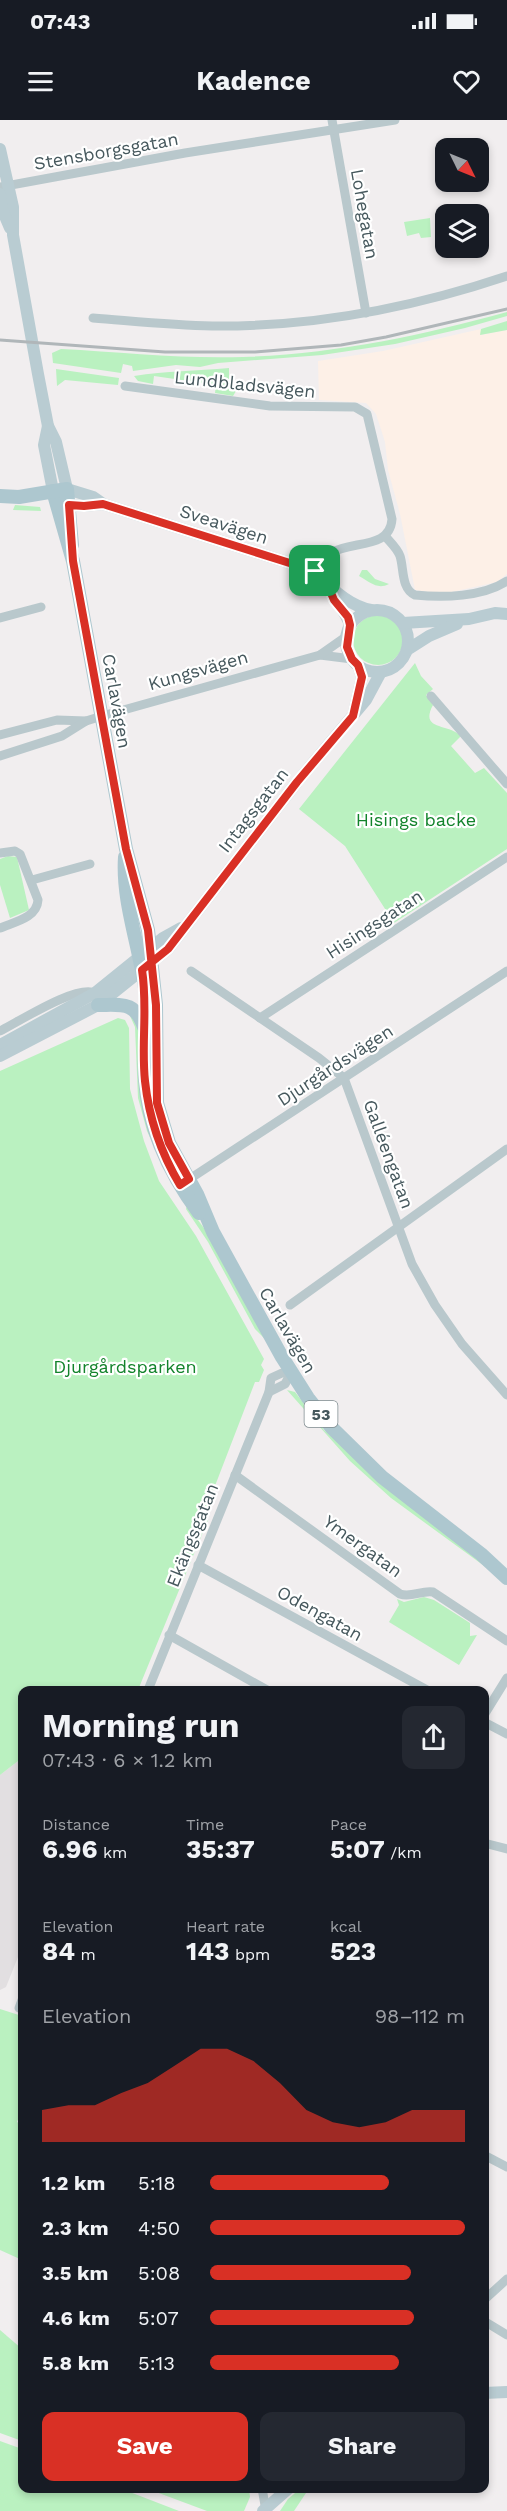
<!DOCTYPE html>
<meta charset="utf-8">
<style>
:root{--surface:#171b24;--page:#242831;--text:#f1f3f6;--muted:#9ea1a6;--accent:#d93025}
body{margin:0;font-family:"Work Sans",sans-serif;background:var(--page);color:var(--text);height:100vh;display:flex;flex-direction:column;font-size:22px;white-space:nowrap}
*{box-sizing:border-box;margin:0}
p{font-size:20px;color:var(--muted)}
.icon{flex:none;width:33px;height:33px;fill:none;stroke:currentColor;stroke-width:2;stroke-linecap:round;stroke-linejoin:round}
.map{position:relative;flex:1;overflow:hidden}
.sheet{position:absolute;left:18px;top:1566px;width:471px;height:807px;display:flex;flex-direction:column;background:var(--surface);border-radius:12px;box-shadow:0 3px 9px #0003}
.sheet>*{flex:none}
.needle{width:39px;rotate:133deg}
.fabs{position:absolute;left:435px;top:18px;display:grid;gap:12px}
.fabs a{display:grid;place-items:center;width:54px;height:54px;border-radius:12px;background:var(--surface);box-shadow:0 3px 9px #0003;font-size:30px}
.pin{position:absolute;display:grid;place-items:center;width:51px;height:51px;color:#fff;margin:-26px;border-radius:12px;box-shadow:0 3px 9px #0006}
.round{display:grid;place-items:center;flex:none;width:63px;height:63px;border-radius:12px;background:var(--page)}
.summary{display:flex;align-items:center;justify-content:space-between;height:102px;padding:0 24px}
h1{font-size:33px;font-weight:700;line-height:45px}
.figures{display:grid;grid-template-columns:repeat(3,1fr);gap:9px;height:102px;padding:6px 24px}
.figures div{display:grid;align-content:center}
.figures b{font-size:26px;font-weight:700}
.figures small{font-size:16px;font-weight:400}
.figures p{font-size:16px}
.chart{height:168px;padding:12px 24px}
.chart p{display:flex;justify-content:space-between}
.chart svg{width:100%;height:108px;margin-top:6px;fill:var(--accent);opacity:.7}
.cta{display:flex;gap:12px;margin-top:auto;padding:12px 24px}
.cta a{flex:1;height:69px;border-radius:12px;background:var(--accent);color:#fff;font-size:24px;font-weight:700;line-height:69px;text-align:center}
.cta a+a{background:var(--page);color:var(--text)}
ul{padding:0 24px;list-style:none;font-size:20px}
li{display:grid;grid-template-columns:96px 72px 1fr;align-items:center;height:45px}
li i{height:15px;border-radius:8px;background:var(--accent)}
.status{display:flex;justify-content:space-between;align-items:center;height:42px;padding:0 30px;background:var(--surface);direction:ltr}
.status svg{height:16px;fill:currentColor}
header{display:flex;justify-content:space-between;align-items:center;height:78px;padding:0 24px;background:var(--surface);font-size:27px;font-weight:700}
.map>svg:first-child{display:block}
.commercial{fill:#fdf0e7}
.education{fill:#e2dfe1}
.green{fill:#baf1c0}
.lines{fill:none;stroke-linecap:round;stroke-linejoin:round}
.street{stroke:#b9c8cc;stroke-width:9}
.secondary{stroke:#b9ccd2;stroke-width:12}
.primary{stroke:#adc7cf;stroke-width:14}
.rail{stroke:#b0b6b9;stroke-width:3}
.route-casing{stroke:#fff;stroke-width:12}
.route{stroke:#d93025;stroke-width:8}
.labels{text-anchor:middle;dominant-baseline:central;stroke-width:4.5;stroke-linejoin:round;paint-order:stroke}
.shield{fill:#fff;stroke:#7e8a8e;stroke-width:1.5}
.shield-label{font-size:16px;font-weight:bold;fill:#46585d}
.street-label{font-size:18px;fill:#46585d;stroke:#fff}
.park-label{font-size:18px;fill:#12832b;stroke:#fff}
</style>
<div class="status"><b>07:43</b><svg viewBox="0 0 49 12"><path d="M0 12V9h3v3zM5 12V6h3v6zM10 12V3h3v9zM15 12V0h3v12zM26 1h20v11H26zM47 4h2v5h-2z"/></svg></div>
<header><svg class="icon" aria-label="menu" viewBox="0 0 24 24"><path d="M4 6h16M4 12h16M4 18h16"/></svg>Kadence<svg class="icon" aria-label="heart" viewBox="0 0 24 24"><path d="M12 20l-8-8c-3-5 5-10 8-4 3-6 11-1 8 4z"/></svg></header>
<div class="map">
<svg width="507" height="2391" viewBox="0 0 507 2391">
<rect width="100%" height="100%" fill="#f1eeef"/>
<!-- commercial -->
<polygon class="commercial" points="481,209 481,215 507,210 507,454 497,462 447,473 436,473 415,470 400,394 388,350 385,322 376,294 366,283 319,280 318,241 383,231"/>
<!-- education -->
<polygon class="education" points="22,1638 22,1827 6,1867 0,1870 0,1655"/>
<!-- green -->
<g class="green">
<polygon points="430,98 431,117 421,118 419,113 407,116 404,102"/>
<path d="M507 192V196L465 208 395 224 322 235 218 243 200 247 176 245 133 251 132 246 123 244 121 253 53 243 52 233 61 229C121 232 182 239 243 237 333 234 420 216 507 192Z"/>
<polygon points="507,201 507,210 480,215 481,209"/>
<path d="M229 248V271H236L233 276 215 273 216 265 154 256 153 264 138 261 134 256C166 251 197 251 229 248Z"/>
<polygon points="56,249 119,258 118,265 65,260 57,266"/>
<polygon points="15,385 40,387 41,391 13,390"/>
<path d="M362 450H367L375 459 389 464C377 470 370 462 359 456Z"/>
<circle cx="378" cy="520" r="25"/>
<path d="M415 543 421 556 433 569 426 575 433 585C419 611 449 603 461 616L451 626 475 653 484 648 507 673V729L394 803 345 726 299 689Z"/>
<polygon points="8,736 17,737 29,790 10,798 0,765 0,739"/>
<polygon points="130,896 139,901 162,1043 147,1011 138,978 135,907"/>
<polygon points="118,898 125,900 129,908 130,969 144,1021 159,1061 196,1116 264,1239 261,1245 264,1250 259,1262 255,1262 203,1397 208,1400 193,1436 188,1434 187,1438 191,1441 138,1570 22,1570 22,1638 0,1655 0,951"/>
<polygon points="187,1085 209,1115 266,1220 255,1209 208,1122 186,1089"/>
<polygon points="287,1270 295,1272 324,1310 475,1435 487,1448 391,1378 350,1341"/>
<polygon points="424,1477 434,1480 470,1503 470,1516 477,1515 459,1545 389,1502 399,1485 397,1479 404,1482"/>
<polygon points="0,1889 22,1896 22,1989 17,2002 22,2005 22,2140 0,2130"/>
<polygon points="0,2210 22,2229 22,2321 0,2313"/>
<polygon points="0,2321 22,2329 22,2368 122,2369 179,2391 0,2391"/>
<polygon points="301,2368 305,2369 306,2373 294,2391 280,2391 288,2379"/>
<polygon points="148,2369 249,2369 250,2377 244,2391 207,2391"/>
</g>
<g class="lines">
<!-- street -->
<g class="street">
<polyline points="332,0 366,193"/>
<polyline points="0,67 185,33 395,0"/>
<path d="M93 198C133 201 172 205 212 206 312 207 412 188 507 156"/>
<path d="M125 266 270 286 355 287 367 294 392 399C390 430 351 420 331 433 324 438 320 445 315 451"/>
<path d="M385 416C390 422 397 428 400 436 404 448 401 469 415 475 443 478 483 477 507 461"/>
<polyline points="0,498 41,487"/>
<polyline points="320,535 352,539"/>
<polyline points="431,576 507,664"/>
<polyline points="0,615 57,600 86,601"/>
<polyline points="0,636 62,616 86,601 102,596 320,535 347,516"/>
<path d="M0 733 15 731 20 734 38 780C37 798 14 802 0 808"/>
<polyline points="32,760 90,744"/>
<polyline points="191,851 319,938 344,958 412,1144 435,1185 462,1224 507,1275"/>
<polyline points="260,898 507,737"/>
<path d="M0 911C20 901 77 864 95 873"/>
<polyline points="185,1062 507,851"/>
<polyline points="290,1185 507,1029"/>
<polyline points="269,1272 285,1264 291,1253"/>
<path d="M235 1355 400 1474C411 1478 422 1470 433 1472L507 1521"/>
<polyline points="198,1445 427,1570"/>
<polyline points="169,1515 267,1570"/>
<polyline points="148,1570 269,1272 271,1258 282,1253 291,1253"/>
<polyline points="484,1595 507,1558"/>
<polyline points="484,1602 507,1614"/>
<polyline points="484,1723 507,1729"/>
<polyline points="22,1880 19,1888 22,1889"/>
<polyline points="484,2035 507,2047"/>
<polyline points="484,2180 507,2159"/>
<polyline points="484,2201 507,2215"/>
<polyline points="262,2368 266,2391"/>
</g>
<!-- secondary -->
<g class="secondary">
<path d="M0 29 13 87V115L38 254 48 306 56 322 67 369 93 377 103 384 315 451C330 468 349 486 371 490"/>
<polyline points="0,74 2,89 10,108"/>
<polyline points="48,306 44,325 53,371"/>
<polyline points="69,385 84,386 103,384"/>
<path d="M329 466C334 481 346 491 350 505"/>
<circle cx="377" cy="521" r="31"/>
<polyline points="403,503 469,499 495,493 507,494"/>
<polyline points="407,530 429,516 457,504"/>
<polyline points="354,592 362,557 358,545"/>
<polyline points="0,925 95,873 163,818 181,808"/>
<polyline points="0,936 98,885 168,829 297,662 366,580 381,552"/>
<polyline points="484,2273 507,2272"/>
<polyline points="263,2391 289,2368"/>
</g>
<!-- primary -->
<g class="primary">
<polyline points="53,371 73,441 126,729 148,810 156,885 157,983 169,1023 197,1074 213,1112 282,1237 308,1278 331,1307 382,1357 481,1434 507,1458"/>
<polyline points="0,376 19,377 67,369 72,425"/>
<path d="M125 737C122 781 139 824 145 868 149 898 143 929 145 959 148 1009 170 1054 199 1093"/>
<path d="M98 885C122 885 135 881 144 907"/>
</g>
<!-- rail -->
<polyline class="rail" points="0,220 165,232 255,232 341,225 386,217 507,189"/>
</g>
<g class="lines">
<defs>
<path id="route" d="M315 451 103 384 84 386 69 385 73 441 126 729 148 810 156 885 157 983 169 1023 189 1059 180 1065C161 1033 149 999 145 961 141 924 148 887 142 850L168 829 297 662 353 596 362 557 358 545 352 539 347 527 350 505 348 497 334 480 328 466 315 451"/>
</defs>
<!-- route casing -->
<use href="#route" class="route-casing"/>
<!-- route -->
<use href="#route" class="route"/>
</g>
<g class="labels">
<!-- shield labels -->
<rect class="shield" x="304.5" y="1281" width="33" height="26" rx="4.5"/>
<g class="shield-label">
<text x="321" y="1294">53</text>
</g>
<!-- street labels -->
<g class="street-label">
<text transform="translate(106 31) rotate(-10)">Stensborgsgatan</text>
<text transform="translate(365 94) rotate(80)">Lohegatan</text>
<text transform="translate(245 264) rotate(6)">Lundbladsvägen</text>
<text transform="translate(224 404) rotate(18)">Sveavägen</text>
<text transform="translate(198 550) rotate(-16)">Kungsvägen</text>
<text transform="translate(117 581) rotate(80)">Carlavägen</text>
<text transform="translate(253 690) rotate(-52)">Intagsgatan</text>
<text transform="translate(374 804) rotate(-33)">Hisingsgatan</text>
<text transform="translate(335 945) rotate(-33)">Djurgårdsvägen</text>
<text transform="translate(389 1034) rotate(70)">Galléengatan</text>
<text transform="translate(288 1210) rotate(60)">Carlavägen</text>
<text transform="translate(192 1415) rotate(-68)">Ekängsgatan</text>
<text transform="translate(363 1426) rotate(36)">Ymergatan</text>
<text transform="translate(320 1493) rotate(29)">Odengatan</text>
</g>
<!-- park labels -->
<g class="park-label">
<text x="416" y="699">Hisings backe</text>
<text x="125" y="1246">Djurgårdsparken</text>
</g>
</g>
</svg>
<div class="fabs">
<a><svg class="needle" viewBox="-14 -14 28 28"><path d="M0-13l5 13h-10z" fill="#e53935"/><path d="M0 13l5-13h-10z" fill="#9ea1a6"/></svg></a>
<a><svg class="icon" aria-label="layers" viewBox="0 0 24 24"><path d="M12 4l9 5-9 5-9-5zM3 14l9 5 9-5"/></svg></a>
</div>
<div class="pin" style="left:315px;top:451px;background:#1e9e55"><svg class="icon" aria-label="arrive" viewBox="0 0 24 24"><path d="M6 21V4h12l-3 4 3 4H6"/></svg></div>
<section class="sheet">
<div class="summary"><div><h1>Morning run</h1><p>07:43 · 6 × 1.2 km</p></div><a class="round"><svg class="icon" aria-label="share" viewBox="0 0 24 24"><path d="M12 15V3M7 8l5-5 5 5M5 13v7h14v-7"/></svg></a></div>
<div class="figures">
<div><p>Distance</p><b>6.96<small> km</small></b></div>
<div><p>Time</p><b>35:37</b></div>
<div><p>Pace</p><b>5:07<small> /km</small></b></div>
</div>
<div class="figures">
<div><p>Elevation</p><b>84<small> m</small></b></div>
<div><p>Heart rate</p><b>143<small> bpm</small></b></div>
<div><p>kcal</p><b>523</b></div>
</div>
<div class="chart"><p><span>Elevation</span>98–112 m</p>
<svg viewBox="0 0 160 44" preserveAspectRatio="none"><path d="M0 44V31L10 29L20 29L30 24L40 20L50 13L60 6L70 6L80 11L90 20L100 31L110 36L120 38L130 36L140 31L150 31L160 31V44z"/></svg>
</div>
<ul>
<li><b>1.2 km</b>5:18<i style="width:70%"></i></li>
<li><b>2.3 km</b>4:50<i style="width:100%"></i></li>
<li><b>3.5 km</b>5:08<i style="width:79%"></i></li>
<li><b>4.6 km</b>5:07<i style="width:80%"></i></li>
<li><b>5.8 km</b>5:13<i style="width:74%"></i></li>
</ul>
<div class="cta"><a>Save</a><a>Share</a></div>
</section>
</div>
